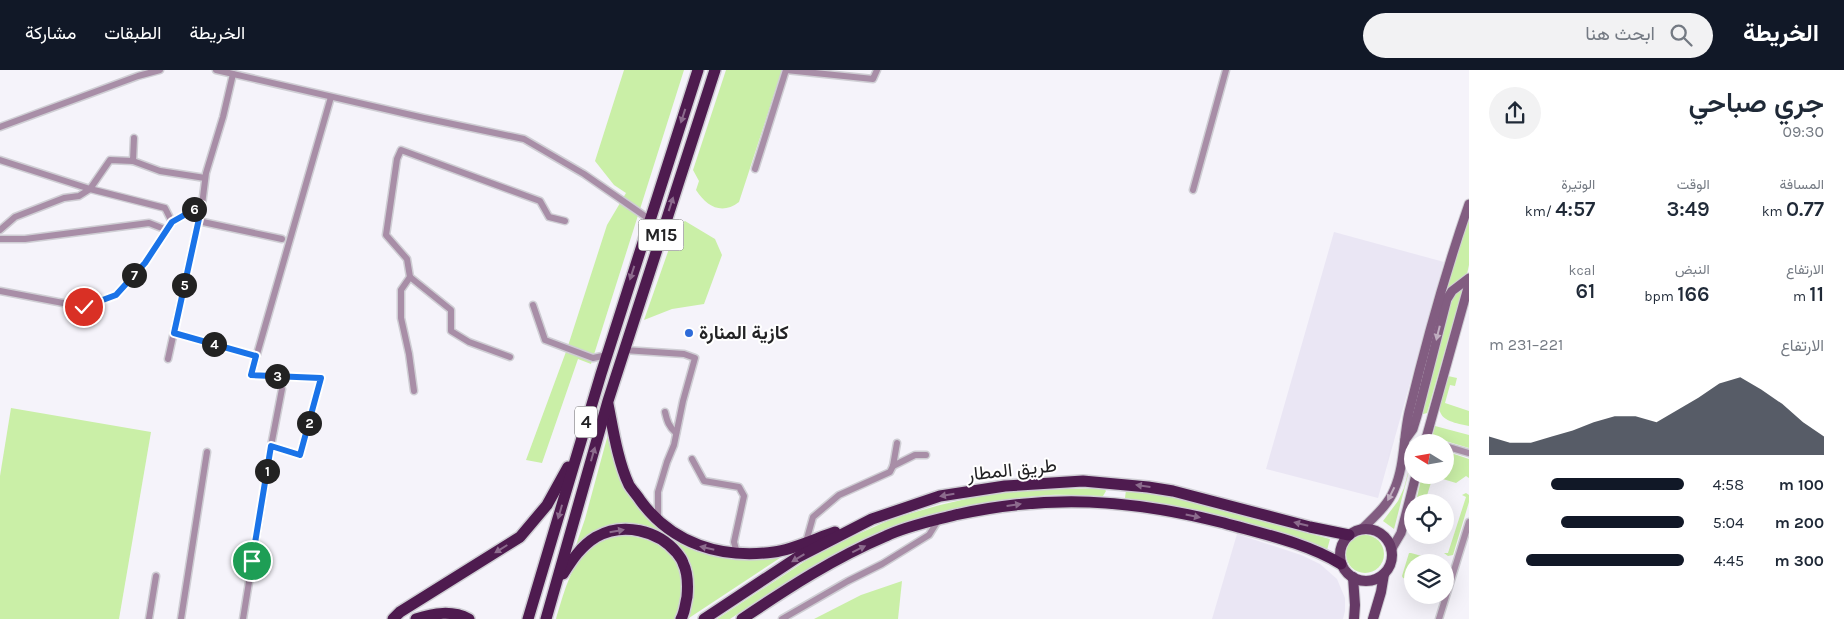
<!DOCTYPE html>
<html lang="ar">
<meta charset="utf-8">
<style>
:root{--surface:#fff;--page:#f2f2f3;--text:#1f2937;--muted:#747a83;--accent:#111827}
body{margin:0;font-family:Karla,Vazirmatn,sans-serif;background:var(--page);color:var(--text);direction:rtl;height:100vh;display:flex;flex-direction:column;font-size:19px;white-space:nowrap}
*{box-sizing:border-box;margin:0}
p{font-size:16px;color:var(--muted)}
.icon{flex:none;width:28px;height:28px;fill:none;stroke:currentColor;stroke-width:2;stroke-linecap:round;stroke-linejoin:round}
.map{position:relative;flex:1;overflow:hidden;direction:ltr}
.side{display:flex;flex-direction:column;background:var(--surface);width:375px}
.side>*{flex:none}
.needle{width:32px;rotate:281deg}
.fabs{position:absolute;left:1404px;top:364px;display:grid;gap:10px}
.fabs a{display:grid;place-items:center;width:50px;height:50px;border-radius:50%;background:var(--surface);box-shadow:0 5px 20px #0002;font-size:25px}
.pin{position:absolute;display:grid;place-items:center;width:42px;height:42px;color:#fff;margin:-21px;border:2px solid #fff;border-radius:50%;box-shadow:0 1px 5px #0007}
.km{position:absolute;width:25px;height:25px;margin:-12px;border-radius:50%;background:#222;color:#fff;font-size:14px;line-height:25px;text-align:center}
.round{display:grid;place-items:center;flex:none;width:52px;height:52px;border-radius:26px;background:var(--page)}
.headline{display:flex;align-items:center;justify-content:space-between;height:85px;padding:0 20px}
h1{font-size:28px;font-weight:600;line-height:38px}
.stats{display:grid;grid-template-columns:repeat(3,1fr);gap:8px;height:85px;padding:5px 20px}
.stats div{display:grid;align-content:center}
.stats b{font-size:21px;font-weight:600}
.stats small{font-size:14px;font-weight:400}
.stats p{font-size:14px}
.chart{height:140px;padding:10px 20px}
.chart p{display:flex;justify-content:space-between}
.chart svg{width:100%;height:90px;margin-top:5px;fill:var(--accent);opacity:.7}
ul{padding:0 20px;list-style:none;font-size:16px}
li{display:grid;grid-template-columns:80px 60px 1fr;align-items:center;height:38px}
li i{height:12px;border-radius:6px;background:var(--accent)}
header{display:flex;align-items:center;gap:30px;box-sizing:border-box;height:70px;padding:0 25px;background:var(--accent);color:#fff}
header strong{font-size:24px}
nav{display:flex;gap:28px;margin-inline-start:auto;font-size:18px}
.search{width:350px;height:45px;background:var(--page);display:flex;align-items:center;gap:12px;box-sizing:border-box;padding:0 18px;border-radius:28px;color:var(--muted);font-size:19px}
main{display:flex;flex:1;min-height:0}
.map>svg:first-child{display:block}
.built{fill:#eae6f4}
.green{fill:#caefa7}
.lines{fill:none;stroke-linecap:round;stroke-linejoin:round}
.street-casing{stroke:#cfced4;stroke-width:9}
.secondary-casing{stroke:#cfced4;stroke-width:11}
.primary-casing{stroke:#cfced4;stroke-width:12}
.highway-casing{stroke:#cfced4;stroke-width:14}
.street{stroke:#a88ea7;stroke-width:6}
.secondary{stroke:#825d81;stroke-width:9}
.primary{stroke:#663a66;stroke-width:10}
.highway{stroke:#4e1b4f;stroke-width:11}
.oneway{fill:#8c6b8d}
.oneway2{fill:#c0aec0}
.route-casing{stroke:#fff;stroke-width:10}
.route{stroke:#1a73e8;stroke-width:6}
.poi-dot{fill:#2e6bd9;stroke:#fff;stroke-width:2}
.labels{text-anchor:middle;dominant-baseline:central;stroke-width:4;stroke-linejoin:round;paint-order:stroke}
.shield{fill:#fff;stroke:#656566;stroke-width:1}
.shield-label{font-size:18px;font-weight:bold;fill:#232325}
.poi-label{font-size:19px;font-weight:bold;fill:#232325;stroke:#fff;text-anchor:start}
.street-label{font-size:19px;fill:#232325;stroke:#fff}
</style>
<header>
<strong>الخريطة</strong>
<div class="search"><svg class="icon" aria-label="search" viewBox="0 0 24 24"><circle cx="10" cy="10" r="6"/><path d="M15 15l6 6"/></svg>ابحث هنا</div>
<nav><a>الخريطة</a><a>الطبقات</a><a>مشاركة</a></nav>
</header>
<main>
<section class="side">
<div class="headline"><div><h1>جري صباحي</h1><p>09:30</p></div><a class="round"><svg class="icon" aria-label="share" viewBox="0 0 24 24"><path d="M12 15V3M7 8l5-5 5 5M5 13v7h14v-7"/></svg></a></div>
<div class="stats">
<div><p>المسافة</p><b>0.77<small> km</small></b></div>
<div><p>الوقت</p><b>3:49</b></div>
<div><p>الوتيرة</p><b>4:57<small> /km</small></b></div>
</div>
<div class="stats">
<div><p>الارتفاع</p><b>11<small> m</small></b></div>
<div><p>النبض</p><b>166<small> bpm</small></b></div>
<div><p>kcal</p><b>61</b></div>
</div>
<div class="chart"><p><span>الارتفاع</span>221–231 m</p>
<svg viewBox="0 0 160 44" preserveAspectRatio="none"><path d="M0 44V35L10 38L20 38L30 35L40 32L50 28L60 25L70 25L80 28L90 22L100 16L110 9L120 6L130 12L140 19L150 28L160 35V44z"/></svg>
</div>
<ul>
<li><b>100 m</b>4:58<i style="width:68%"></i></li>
<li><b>200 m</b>5:04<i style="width:63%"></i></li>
<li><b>300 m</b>4:45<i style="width:81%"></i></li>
</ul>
</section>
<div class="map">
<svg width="1469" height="549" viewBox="0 0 1469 549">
<rect width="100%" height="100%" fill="#f5f3fa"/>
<!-- built -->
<g class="built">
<polygon points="1334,162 1444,192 1378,428 1266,399"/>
<polygon points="1237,464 1301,485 1320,494 1337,509 1345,528 1345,541 1343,549 1212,549"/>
</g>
<!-- green -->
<g class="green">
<polygon points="624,0 684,0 591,294 578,289 542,393 526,390 567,279 607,155 626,123 614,115 595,91"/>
<path d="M726 0H782L739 132C722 145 707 137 696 120L699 111 693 100Z"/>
<polygon points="1469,146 1469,195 1467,204 1446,220"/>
<polygon points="685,151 715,169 722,185 704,234 672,239 644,250 677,156"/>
<polygon points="1463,218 1427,343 1420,345 1450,230 1454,224"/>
<path d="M1448 306 1457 308 1455 316 1450 315 1445 333 1469 341V356C1457 353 1440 352 1439 337Z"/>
<polygon points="11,338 151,362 119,549 0,549 0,406"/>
<polygon points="1435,356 1469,365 1469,378 1432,367"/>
<path d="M610 357 621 405 691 477 786 484 689 548C695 526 698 493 678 476 671 469 660 465 651 462 619 448 600 455 575 478L585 449Z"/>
<polygon points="1445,381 1469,389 1469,408 1466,406 1456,413 1433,406 1425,432 1416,432 1422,405 1445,405"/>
<polygon points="1412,388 1412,389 1394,459 1383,451 1398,431 1404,418"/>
<path d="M1104 418 1106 421 1103 426C1086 426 1067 424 1050 425 1000 429 949 437 902 454 840 476 784 513 730 549H717L822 480 894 448 940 435 979 426 1028 420Z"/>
<path d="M1126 420 1166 425 1198 433 1330 469 1327 480C1262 456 1194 439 1125 428Z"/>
<polygon points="1466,423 1469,425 1469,432 1453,485 1448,486 1444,483 1448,483 1466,427 1462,425"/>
<circle cx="1365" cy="484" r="19"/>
<path d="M627 465C641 468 653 470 665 478 685 492 690 530 674 549H556C569 507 576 470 627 465Z"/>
<polygon points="1409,483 1411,483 1443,492 1412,492 1412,511 1403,508 1402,506"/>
<polygon points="902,511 898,549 814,549 861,525"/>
</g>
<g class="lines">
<defs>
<g id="street">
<polyline points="216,0 424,48 524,69 584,104 649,149"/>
<polyline points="786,0 873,9 877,0"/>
<polyline points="0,57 138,6 160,0"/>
<polyline points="0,90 90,119 165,138 172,152"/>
<polyline points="133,91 160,101 205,108"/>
<polyline points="755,99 786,0"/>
<polyline points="1193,120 1226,0"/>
<polyline points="198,151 282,169"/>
<polyline points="0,160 15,147 64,128 79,126 90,119 110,90 133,91 134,68"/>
<polyline points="0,169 25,169 149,153 167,160"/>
<polyline points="410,207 401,220 401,248 409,284 414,321"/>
<polyline points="0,221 84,237 116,225 145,193 172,152 202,135 206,103 223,47 233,4"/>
<polyline points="533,235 545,270 593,288 607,285"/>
<polyline points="174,263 256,286"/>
<polyline points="624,280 684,284 695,288 683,331 674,375 667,392 658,422 658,449"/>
<polyline points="510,287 469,272 451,261 451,240 410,207 407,189 386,165 397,89 401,80 540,131 549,147 565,151"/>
<polyline points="168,289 202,135"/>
<polyline points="282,319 271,376 300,385 321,308 251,305 331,27"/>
<path d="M665 342C667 351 669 357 676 363"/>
<polyline points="1445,376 1469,383"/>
<polyline points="692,389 704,411 739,417 744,426 734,472 737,483"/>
<polyline points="893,396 915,385 926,385"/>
<polyline points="806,472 813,447 839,425 890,402 893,396 897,373"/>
<polyline points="149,549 156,506"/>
<polyline points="181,549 207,382"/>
<polyline points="243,549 271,376"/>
<polyline points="782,549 848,511 882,494 929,465 939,449"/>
<polyline points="1439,549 1469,452"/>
</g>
<g id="secondary">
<polyline points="1405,370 1413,359 1417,346 1447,229 1452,221 1469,208"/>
<polyline points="1425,372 1469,214"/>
<path d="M1363 458C1374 447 1388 435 1394 420 1405 395 1403 368 1409 342 1426 272 1445 203 1469 134"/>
<polyline points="1391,480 1401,463 1416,405"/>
</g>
<g id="primary">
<circle cx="1366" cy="485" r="26"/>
<polyline points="1353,507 1355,535 1354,549"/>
<polyline points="1373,549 1381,522 1384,504"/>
</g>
<g id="highway">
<path d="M608 334C613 359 618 392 629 415 632 420 637 425 640 430 672 474 721 489 774 482 792 480 817 468 835 462"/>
<path d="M563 504C572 490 581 476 596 467 623 452 658 460 677 483 679 486 682 489 683 493 688 503 688 516 687 527 685 535 685 542 681 549"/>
<polyline points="393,549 400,542 520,467 547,435 568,397"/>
<path d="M416 549C434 543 452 540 469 549"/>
<polyline points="528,549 601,304 698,0"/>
<polyline points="546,549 608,331 715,0"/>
<polyline points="704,549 798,487 872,449 940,426 1005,416 1083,411 1148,417 1173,421 1310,457 1349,465"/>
<path d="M742 549C788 518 834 488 886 466 907 456 932 451 955 445 1049 424 1130 429 1224 453 1263 464 1307 473 1341 494"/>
</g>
</defs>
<!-- street casing -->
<use href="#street" class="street-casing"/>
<!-- secondary casing -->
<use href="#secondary" class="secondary-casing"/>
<!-- primary casing -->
<use href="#primary" class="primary-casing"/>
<!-- highway casing -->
<use href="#highway" class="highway-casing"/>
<!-- street -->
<use href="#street" class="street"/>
<!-- secondary -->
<use href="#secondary" class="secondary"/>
<!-- primary -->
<use href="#primary" class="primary"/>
<!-- highway -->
<use href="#highway" class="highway"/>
</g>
<!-- one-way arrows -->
<defs><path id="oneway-solid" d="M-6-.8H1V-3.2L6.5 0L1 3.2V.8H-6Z" transform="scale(1.25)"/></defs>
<g class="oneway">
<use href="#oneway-solid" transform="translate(683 46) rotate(108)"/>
<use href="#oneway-solid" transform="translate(671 134) rotate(-72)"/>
<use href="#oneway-solid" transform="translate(632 203) rotate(108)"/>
<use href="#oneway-solid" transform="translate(593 384) rotate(-74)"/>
<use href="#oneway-solid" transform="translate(1143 416) rotate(-172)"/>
<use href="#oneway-solid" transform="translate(947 425) rotate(170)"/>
<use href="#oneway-solid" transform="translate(1014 435) rotate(-8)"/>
<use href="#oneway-solid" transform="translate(560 442) rotate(106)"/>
<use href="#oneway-solid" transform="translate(1193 446) rotate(12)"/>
<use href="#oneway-solid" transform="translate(1301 454) rotate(-166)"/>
<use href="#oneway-solid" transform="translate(617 461) rotate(-10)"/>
<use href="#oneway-solid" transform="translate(707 478) rotate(-167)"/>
<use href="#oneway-solid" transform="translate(501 479) rotate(148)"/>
<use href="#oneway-solid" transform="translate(859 479) rotate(-26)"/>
<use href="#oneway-solid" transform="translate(798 488) rotate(149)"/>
</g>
<g class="oneway2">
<use href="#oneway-solid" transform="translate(1438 263) rotate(104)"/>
<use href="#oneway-solid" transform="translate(1391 424) rotate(117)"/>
</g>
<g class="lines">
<defs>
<polyline id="route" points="84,237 116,225 145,193 172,152 202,135 174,263 256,286 251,305 321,308 300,385 271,376 252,491"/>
</defs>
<!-- route casing -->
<use href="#route" class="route-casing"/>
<!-- route -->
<use href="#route" class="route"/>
</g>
<!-- markers -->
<circle class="poi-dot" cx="689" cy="263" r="5"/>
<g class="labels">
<!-- shield labels -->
<g class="shield">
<rect x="638.5" y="149.5" width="45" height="31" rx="4"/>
<rect x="575" y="336.5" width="22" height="31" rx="4"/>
</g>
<g class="shield-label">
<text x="661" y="165">M15</text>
<text x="586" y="352">4</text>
</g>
<!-- poi labels -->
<g class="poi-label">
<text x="699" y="263">كازية المنارة</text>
</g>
<!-- street labels -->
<g class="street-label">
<text transform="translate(1012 400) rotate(-6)">طريق المطار</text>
</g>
</g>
</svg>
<div class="fabs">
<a><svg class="needle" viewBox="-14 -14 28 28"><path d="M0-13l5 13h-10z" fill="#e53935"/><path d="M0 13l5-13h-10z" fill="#747a83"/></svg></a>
<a><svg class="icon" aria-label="locate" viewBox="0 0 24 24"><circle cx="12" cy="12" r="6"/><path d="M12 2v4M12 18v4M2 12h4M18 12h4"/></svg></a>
<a><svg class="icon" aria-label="layers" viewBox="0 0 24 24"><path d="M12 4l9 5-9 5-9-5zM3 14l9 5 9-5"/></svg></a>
</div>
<div class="pin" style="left:252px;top:491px;background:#1e9e55"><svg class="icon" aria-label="arrive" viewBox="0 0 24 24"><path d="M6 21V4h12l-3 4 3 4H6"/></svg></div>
<div class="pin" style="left:84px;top:237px;background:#d93025"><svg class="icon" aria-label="check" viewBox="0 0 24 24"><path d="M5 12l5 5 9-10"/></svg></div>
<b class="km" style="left:267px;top:401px">1</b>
<b class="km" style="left:309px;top:353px">2</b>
<b class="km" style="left:277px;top:306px">3</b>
<b class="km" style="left:214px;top:274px">4</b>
<b class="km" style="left:184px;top:215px">5</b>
<b class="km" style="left:194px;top:139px">6</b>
<b class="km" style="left:134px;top:205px">7</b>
</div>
</main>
